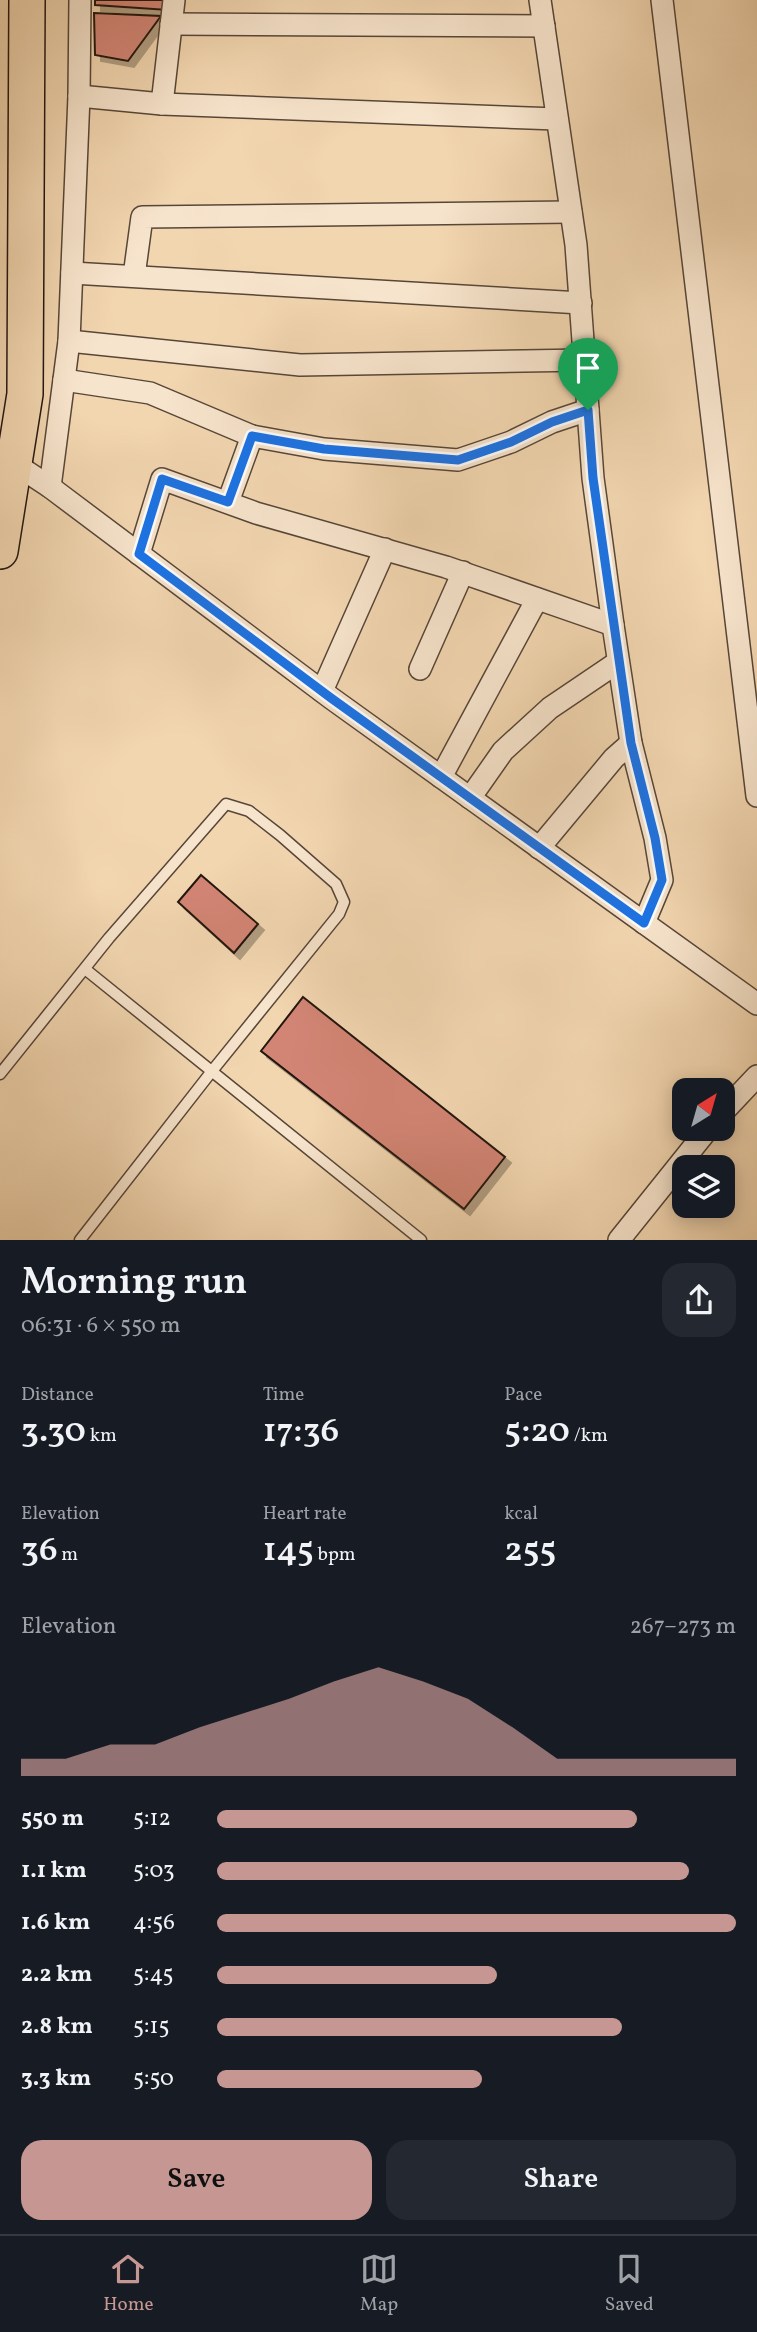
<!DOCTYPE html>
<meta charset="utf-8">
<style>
:root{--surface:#171b24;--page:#242831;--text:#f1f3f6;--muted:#9ea1a6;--line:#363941;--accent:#c59692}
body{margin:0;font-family:Vollkorn,serif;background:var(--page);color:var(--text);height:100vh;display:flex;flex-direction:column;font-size:26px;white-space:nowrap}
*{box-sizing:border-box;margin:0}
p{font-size:23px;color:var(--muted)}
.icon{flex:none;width:38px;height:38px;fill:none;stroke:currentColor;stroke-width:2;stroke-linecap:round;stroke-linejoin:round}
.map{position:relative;height:1240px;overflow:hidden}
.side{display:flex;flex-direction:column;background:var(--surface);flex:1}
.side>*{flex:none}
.needle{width:46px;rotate:37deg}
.tools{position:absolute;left:672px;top:1078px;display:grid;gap:14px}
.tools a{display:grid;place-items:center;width:63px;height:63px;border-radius:14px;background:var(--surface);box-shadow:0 4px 18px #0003;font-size:35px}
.pin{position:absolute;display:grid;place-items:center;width:60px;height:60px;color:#fff;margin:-72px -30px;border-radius:50% 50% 50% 0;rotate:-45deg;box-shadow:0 0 7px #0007}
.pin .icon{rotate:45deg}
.round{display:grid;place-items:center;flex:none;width:74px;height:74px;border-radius:21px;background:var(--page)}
.head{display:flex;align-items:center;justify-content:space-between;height:119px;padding:0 21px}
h1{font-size:38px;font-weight:600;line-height:52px}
.metrics{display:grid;grid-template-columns:repeat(3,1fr);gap:10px;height:119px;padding:7px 21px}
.metrics div{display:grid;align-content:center}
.metrics b{font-size:35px;font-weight:600}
.metrics small{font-size:19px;font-weight:400}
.metrics p{font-size:19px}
.chart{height:196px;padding:14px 21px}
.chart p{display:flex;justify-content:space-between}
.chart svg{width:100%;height:126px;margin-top:7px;fill:var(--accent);opacity:.7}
.button{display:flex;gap:14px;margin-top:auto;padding:14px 21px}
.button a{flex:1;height:80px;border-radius:21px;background:var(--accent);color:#111;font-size:28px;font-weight:600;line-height:80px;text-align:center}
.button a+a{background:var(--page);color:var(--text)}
ul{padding:0 21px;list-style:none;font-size:23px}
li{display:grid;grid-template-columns:112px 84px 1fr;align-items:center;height:52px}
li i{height:18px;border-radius:9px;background:var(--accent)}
.tab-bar{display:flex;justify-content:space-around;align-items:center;height:98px;border-top:2px solid var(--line);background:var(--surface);font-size:19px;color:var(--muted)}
.tab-bar a{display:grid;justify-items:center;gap:4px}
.tab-bar .current{color:var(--accent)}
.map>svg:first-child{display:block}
.building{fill:#d38574;stroke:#231610;stroke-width:2;filter:url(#shadow)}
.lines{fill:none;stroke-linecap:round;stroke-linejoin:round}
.service-casing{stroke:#574638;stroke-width:13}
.minor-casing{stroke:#574638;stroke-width:24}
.trunk-casing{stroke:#231610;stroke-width:38}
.service{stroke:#f7e4cc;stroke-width:10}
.minor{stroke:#f7e4cc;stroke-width:21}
.trunk{stroke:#f2d6b0;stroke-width:35}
.route-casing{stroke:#fff;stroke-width:14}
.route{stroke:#1a73e8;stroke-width:9}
</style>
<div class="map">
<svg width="757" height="1240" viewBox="0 0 757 1240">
<defs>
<filter id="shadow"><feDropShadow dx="6" dy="6" stdDeviation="0" flood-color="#0004"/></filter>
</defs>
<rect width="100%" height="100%" fill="#f2d6b0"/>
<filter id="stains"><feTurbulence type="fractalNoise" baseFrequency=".00286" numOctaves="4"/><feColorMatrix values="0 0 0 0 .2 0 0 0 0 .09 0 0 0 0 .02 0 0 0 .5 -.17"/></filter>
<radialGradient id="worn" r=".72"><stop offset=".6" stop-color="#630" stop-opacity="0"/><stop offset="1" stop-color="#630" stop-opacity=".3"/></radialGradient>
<!-- building -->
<g class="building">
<polygon points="95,0 169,0 168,10 95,5"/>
<polygon points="94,13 161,16 128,61 95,55"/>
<polygon points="201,875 258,924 234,953 178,902"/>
<polygon points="303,997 505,1157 464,1209 261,1051"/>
</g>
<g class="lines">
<defs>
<g id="service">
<polyline points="85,969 421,1240"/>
<polyline points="0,1074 109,938 226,804 249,811 280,835 336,884 344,902 339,914 212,1071 80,1240"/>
</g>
<g id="minor">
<polyline points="540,0 576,245 593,478 613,625 631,743 655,838 662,880 644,923"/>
<polyline points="662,0 757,796"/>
<polyline points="171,24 544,26"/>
<polyline points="79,96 162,104 557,119"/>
<polyline points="162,104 174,0"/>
<polyline points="72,273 581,303"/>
<polyline points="134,276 142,217 571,212"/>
<polyline points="69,341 300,365 585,360"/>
<polyline points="64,380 150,393 252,436"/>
<polyline points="6,458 50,487 331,698 757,1004"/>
<polyline points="50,487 69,341 79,96 80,0"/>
<polyline points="228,502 252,436 324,449 458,460 511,442 552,422 588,410"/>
<polyline points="139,554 162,479 256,513 446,567 613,625"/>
<polyline points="420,669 463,572"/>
<polyline points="322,691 385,549"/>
<polyline points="441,777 537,599"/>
<polyline points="470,798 503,751 550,708 618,662"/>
<polyline points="539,848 614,758 631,743"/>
<polyline points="723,1112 757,1076"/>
<polyline points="619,1240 708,1129"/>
</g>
<polyline id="trunk" points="0,551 25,394 27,0"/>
</defs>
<!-- service casing -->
<use href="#service" class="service-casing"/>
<!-- minor casing -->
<use href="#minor" class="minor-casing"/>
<!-- trunk casing -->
<use href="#trunk" class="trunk-casing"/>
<!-- service -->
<use href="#service" class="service"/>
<!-- minor -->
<use href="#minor" class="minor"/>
<!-- trunk -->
<use href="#trunk" class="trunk"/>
</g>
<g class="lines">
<defs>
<polygon id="route" points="588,410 593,478 631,743 655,838 662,880 644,923 331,698 139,554 162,479 228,502 252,436 324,449 458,460 511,442 552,422"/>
</defs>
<!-- route casing -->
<use href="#route" class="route-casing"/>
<!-- route -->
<use href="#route" class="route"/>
</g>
<rect width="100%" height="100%" filter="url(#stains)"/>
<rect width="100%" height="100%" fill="url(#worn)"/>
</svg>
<div class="tools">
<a><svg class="needle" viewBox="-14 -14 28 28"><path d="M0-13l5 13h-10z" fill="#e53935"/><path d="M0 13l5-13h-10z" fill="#9ea1a6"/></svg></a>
<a><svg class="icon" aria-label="layers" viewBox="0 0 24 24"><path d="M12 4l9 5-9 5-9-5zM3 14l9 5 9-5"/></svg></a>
</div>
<div class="pin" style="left:588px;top:410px;background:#1e9e55"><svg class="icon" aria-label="arrive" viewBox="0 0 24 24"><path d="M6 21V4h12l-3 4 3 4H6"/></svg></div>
</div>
<section class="side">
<div class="head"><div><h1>Morning run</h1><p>06:31 · 6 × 550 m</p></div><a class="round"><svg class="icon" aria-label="share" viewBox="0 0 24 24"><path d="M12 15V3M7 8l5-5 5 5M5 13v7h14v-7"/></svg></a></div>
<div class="metrics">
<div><p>Distance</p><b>3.30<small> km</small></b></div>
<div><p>Time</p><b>17:36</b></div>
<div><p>Pace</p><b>5:20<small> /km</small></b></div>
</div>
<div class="metrics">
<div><p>Elevation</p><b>36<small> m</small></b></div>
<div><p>Heart rate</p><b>145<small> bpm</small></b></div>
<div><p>kcal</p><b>255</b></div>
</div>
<div class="chart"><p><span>Elevation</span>267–273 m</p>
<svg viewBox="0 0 160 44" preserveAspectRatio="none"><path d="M0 44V38L10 38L20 33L30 33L40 27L50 22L60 17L70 11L80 6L90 11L100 17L110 27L120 38L130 38L140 38L150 38L160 38V44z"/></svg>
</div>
<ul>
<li><b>550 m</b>5:12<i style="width:81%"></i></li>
<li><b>1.1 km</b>5:03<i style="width:91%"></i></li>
<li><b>1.6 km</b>4:56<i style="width:100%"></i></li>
<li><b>2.2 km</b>5:45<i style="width:54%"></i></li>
<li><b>2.8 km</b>5:15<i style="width:78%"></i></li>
<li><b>3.3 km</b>5:50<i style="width:51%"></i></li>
</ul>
<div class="button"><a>Save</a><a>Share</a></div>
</section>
<nav class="tab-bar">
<a class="current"><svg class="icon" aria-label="home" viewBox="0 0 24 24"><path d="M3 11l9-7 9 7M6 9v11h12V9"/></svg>Home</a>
<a><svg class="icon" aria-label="map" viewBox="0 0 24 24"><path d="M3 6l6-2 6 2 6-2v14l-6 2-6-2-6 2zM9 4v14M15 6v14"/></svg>Map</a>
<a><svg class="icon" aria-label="saved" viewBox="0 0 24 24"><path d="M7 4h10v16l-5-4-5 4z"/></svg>Saved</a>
</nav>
